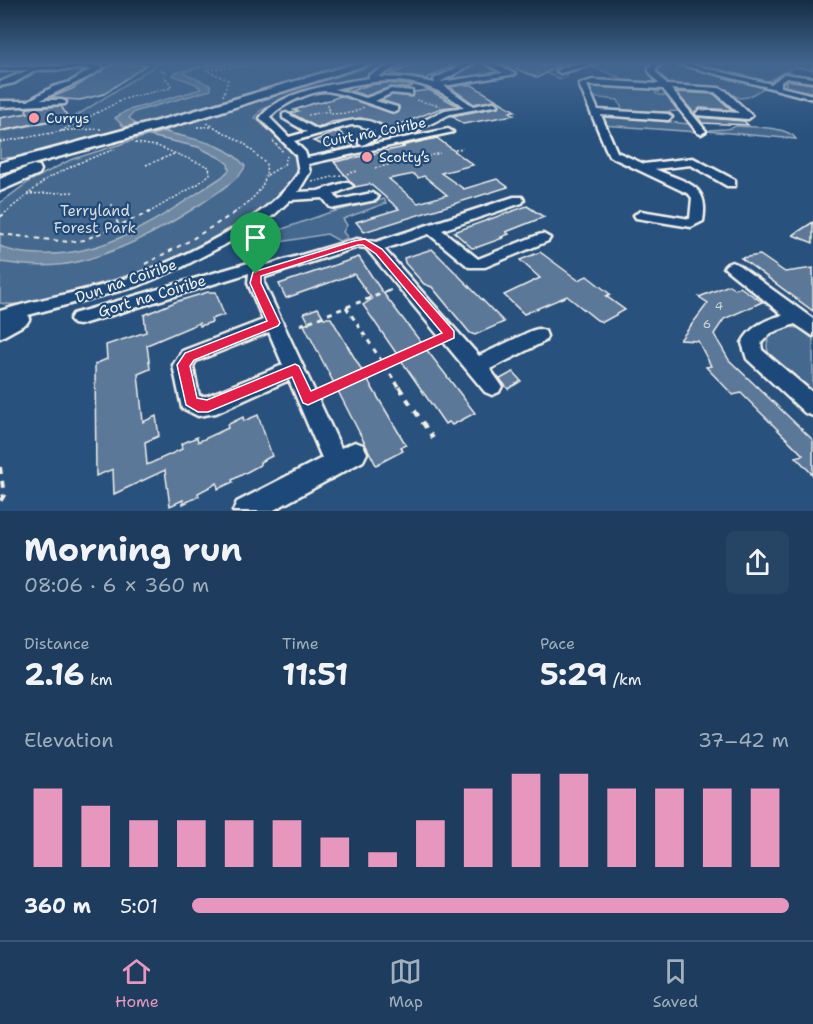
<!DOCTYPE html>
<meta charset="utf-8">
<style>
:root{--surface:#1e3d5e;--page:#264464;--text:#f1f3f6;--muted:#a1aebc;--line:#3c5673;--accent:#e797bd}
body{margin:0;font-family:"Shantell Sans",sans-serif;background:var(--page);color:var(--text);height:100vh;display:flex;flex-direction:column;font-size:22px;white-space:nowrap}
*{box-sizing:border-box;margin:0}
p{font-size:20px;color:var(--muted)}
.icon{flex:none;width:33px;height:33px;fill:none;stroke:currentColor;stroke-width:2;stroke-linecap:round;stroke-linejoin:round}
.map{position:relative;height:511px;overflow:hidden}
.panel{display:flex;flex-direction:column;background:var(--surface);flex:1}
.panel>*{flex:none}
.pin{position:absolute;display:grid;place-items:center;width:51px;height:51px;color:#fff;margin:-62px -26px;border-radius:50% 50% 50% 0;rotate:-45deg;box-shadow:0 0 6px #0007}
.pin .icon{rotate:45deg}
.round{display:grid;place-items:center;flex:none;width:63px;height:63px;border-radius:9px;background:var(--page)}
.overview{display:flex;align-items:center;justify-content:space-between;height:102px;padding:0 24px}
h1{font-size:33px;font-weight:700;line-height:45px}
.metrics{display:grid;grid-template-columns:repeat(3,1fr);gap:9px;height:102px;padding:6px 24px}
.metrics div{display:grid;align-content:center}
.metrics b{font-size:30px;font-weight:700}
.metrics small{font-size:16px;font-weight:400}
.metrics p{font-size:16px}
.chart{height:168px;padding:12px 24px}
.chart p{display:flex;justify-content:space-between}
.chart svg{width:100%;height:108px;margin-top:6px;stroke:var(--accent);stroke-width:6}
ul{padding:0 24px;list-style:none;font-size:20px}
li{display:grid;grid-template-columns:96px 72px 1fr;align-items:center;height:45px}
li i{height:15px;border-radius:8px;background:var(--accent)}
.dock{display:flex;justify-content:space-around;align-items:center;height:84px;border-top:2px solid var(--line);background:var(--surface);font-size:16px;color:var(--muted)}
.dock a{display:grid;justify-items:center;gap:3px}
.dock .selected{color:var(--accent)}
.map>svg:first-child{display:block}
.built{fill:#375d86}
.green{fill:#45688e;stroke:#9cacbb;stroke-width:1.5}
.water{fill:#6e88a2;stroke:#a4b2be;stroke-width:1.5}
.building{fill:#5b7899;stroke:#f4f1e8;stroke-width:1.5;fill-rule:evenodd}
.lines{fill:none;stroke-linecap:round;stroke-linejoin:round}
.minor-casing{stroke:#f4f1e8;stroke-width:5}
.highway-casing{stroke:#f4f1e8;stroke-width:5}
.path-far3{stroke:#f4f1e8;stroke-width:1.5;stroke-dasharray:2 2;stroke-linecap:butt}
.path-far2{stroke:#f4f1e8;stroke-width:2;stroke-dasharray:4.5 4.5;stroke-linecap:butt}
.path-far1{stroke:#f4f1e8;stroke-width:3;stroke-dasharray:5 5;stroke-linecap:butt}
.path{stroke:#f4f1e8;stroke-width:4;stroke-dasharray:7 7;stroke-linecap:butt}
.minor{fill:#1f4a7a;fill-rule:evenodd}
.highway{fill:#1f4a7a;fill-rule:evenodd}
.route{fill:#e11d48;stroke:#fff;stroke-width:1.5;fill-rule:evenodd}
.poi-dot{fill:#ff9aa2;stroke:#1f4a7a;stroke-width:2}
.labels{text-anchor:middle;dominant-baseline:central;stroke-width:4.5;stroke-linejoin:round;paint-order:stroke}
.number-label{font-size:12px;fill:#ced3d4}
.far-poi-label{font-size:14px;fill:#f4f1e8;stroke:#1f4a7a;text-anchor:start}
.far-street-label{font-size:14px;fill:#f4f1e8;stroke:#1f4a7a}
.park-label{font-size:15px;fill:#dadcda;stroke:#1f4a7a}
.street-label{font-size:15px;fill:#f4f1e8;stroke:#1f4a7a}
</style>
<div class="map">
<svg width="813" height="511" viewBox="0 0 813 511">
<rect width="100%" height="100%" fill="#28517e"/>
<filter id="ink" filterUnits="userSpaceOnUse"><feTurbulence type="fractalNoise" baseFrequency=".0167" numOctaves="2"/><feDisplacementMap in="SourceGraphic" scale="12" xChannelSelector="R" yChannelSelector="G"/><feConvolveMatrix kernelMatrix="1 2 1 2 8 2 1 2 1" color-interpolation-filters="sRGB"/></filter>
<g filter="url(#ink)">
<!-- built -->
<polygon class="built" points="0,63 159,63 75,116 0,132"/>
<!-- green -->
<g class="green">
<polygon points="159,63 355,63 60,148 21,157 0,158 0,132 76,116"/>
<path d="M380 63H395L364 79 332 85 273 104 260 111 255 118 297 156 299 168C289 195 264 210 241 224 186 258 129 277 67 292 47 297 21 308 0 303V203L30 181 70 160Z"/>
<polygon points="473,63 486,63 508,73 443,84 430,83 444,79 454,80 456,79 451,76"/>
<polygon points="521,63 651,63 647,70 658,83 596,81 619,77 590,66 568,69 565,78 560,79"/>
<polygon points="672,63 813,98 813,100 764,88 748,97 740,98 717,88 669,86 665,84 654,68 660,68 662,66 657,65"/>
<polygon points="683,63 813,63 813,70 795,67 766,82"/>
<polygon points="585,84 662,88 663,89 657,89 659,92 655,92 656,94 670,97 680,111 656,112 657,115 601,111 623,111 618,100 590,97"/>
<polygon points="602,115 689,124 692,125 698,132 602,125 598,117 602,117"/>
<path d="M736 126C751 127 788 126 796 139L707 131C717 127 727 132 736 126Z"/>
<polygon points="384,199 386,203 343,219 347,225 343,232 348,238 339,241 327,234 280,242 263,239 265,235 328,213"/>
<path d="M789 327 799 328 813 339V400C795 383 735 341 789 327Z"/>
</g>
<!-- water -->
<g class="water">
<polygon points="255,63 202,67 184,72 185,74 210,85 211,90 134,112 129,118 136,124 124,127 115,118 126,111 201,89 196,84 172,75 174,73 208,65"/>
<path d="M168 130 166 132C195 140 225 142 245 166 243 182 159 230 142 238 121 248 99 257 77 262 52 268 25 266 0 262V246C13 253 25 253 40 254 110 257 166 213 222 177L229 170 228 164 220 158 198 147 150 136Z"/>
</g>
<!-- building -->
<g class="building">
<polygon points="416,63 457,63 426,79 392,74"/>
<polygon points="502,63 541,63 541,66 562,63 538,78"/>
<polygon points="111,65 146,65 104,94 80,100 50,98 72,89"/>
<polygon points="787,80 813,84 813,93 785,86"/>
<polygon points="386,83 413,86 408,88 390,87 366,96 351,91 369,85"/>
<polygon points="462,85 472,85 515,111 510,112 514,115 463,124 452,116 498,107 500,105 494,100 474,104 450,87"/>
<polygon points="429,90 458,106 441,108 389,129 379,123 361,118 331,122 318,128 291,113 298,111 294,110 317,102 320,103 341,96 395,114 399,112 399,106 381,100 392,95 412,97 414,92"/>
<polygon points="676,92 714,94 732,110 700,108 694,113"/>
<polygon points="61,106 68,117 0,131 0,118 28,113 26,110 28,108"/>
<polygon points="698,117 744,121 748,125 702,123"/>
<polygon points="339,131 354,146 336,150 313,141"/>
<path d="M437 138 473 165 441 173 464 189 497 179 508 187 364 232 356 222 399 209 370 184 355 187 334 162 405 147 401 146ZM414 174 418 178 424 176 447 195 418 203 389 179Z"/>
<polygon points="527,206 544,217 506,232 509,234 501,237 503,238 478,247 472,248 454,232"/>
<polygon points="813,222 813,243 793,235"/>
<polygon points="432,249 457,274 504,322 475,335 470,333 432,287 424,284 405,263 404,258"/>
<polygon points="540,252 578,280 587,276 610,294 606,296 625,310 603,322 597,320 567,296 524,314 504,295 540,278 520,260"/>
<polygon points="760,255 785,272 813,268 813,311 741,258"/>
<polygon points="359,257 381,290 475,413 452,425 449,422 445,424 363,305 372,299 354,274 286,298 279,284"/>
<polygon points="729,285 735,289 740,287 762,302 724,319 714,334 729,360 813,440 813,475 796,457 803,455 741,393 733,395 706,367 711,366 698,341 680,340 708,303 699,297"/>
<polygon points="208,292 216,292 224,315 211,319 212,322 200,326 199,323 147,345 150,369 138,374 143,422 156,416 159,436 145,442 147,465 182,449 181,444 197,437 198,442 228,428 227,425 243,417 244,421 258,415 272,456 260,462 260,465 232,480 233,482 218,489 217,483 198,493 199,496 183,504 183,500 170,506 165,470 114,494 113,469 96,476 95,364 107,359 106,345 146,332 144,315 175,302"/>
<polygon points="318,308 324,318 331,318 406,445 401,447 403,451 376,465 304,325 309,323 304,313"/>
<polygon points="513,372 521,381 508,389 500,379"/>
</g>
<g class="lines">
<defs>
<g id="minor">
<path d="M396 63H404L378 77 406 78 435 83 434 79 466 63H474L440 82 503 73 485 63H493L515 74 444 86 473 106 494 102 498 105 450 114 418 130 413 127 415 125 445 110 464 107C421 74 385 78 334 89L366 98 391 89 412 91V95L392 93 375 101 397 107V111L394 112C378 107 338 91 325 91 311 91 277 106 270 118L289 137 307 132 283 118V114L286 113 318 130C344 123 362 111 388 131L363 145 359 144V140L375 131 358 125H351L294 141 305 152 307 158 448 129 453 132 308 164 310 172 298 192 318 191 347 182 353 186 334 194 338 200 372 193 378 197 376 200 335 208 330 207 323 198 290 200 275 214 247 233 262 240 269 250 267 265 357 239 376 242 514 197H522L524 200 522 203 442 230 478 259 538 235 543 234 550 238 548 241 485 267H469L429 234 384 249 479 356 531 331 538 329 545 331 547 336 545 341 490 369 502 386 499 392 492 395 485 392 366 248 358 247 265 277 264 283 341 448 355 442 363 445 367 453 363 461 272 511H233L237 502 322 458 289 380 216 413 198 416 182 408 173 365 182 351 263 320 248 283 249 273 79 325 73 324 70 319 73 314 252 262 255 250 252 246 237 238 182 267 138 286 28 315 30 318 27 323 0 338V311C41 298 84 292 125 279 159 268 191 252 222 235 252 219 280 201 299 172L296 155 260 118C279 91 337 83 369 78V75ZM269 332 283 365 207 396H199L193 366 196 361Z"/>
<polygon points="583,63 598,63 560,73 557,71 567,66"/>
<path d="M653 63H660L655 71 667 85 719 88 726 91 752 116 748 119 697 115 696 113 700 110 739 113 715 92 671 89 706 131 701 134 698 133 663 89 587 85 598 110 668 114 672 117 668 120 601 115 617 152 644 164 693 158 735 180V186H727L691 165 655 169C685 183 710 183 703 221L691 227 636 218 634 215 641 211 690 219 692 198 689 194 609 156 579 84 593 80 659 84 649 71V67Z"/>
<polygon points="675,63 685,63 771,84 784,74 813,78 813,82 786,78 781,82 781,87 813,95 813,99"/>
<path d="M101 65 103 68C82 82 63 88 41 100H62L66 102 65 104 0 107V101H28L53 87 70 82 92 69 36 70 14 83 0 86V82L28 70 0 71V67Z"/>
<path d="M732 262 737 264 813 319V336L795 324 771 333 761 343 762 350 813 393V416L805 413 747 359 742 343C751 326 765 320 783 315L727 270 724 267 727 264Z"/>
</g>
<g id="highway">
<polygon points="357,63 372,63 197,119 0,173 0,163 187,113"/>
<polygon points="33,165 39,166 41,170 39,174 0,191 0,179"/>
</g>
</defs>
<!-- minor casing -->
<use href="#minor" class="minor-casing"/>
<!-- highway casing -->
<use href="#highway" class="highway-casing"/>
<!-- path-far3 -->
<g class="path-far3">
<polyline points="223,96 228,80 206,70 275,63"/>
<polyline points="416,100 440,106"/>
<polyline points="328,104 329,114 351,113"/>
<polyline points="351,113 364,107"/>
<polyline points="308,115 329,111"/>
<path d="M207 123 245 144 266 164C269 187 251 201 234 213"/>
<polyline points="197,127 213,127"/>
<polyline points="394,130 406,129"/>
<polyline points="61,131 124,99 170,88 171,84 164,77 165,71 160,71"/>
<polyline points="273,141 283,152"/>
<polyline points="0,142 69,130 101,129"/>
<polyline points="135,143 157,146 209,167 210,174 198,184 148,213"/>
<polyline points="455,150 463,148"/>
<polyline points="416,159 440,153"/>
<polyline points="146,165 174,154"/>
<polyline points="375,168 401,162"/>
<polyline points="267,175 284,165 287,156"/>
<polyline points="312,182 358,171"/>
<polyline points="27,194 75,192"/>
<polyline points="112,204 113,213"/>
<polyline points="5,213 48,178 81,162 115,149"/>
</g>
<!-- path-far2 -->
<g class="path-far2">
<polyline points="113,212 119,226"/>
<polyline points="0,217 7,212"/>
<polyline points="0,234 69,242 84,240 150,212"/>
<polyline points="145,264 189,241 236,212"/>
<polyline points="388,291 391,290"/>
</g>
<!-- path-far1 -->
<g class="path-far1">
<polyline points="346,307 400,389"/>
<polyline points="300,325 391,290"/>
<polyline points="330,389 436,341"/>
</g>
<!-- path -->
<g class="path">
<polyline points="399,387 433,438"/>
<polyline points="321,393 334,387"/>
<polyline points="0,467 4,495 0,502"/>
</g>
<!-- minor -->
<use href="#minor" class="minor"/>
<!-- highway -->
<use href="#highway" class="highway"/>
</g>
</g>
<!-- sky -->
<linearGradient id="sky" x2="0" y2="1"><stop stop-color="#162d45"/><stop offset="0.47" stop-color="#42658f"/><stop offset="1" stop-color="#42658f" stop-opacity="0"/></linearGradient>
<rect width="813" height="134" fill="url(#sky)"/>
<!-- route -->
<path class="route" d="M365 239 382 249 454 331V338L308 405 303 403 292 377 208 412H198L186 405 177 365 185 353 267 321 250 283 253 272 354 241ZM358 245H363L376 254 442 333 311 391 299 366 295 364 207 400 197 398 190 366 194 360 278 326 280 323 261 283V276Z"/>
<!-- markers -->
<g class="poi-dot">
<circle cx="34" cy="118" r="6"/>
<circle cx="367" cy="157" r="6"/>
</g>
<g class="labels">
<!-- number labels -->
<g class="number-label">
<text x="719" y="306">4</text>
<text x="707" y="324">6</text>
</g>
<!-- far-poi labels -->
<g class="far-poi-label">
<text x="46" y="118">Currys</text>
<text x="379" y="157">Scotty’s</text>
</g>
<!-- far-street labels -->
<g class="far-street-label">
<text transform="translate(374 132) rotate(-11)">Cuirt na Coiribe</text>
</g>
<!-- park labels -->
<g class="park-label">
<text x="95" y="211">Terryland<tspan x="95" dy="17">Forest Park</tspan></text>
</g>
<!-- street labels -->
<g class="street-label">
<text transform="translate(126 281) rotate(-19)">Dun na Coiribe</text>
<text transform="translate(152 296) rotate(-17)">Gort na Coiribe</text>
</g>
</g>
</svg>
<div class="pin" style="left:256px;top:274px;background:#1e9e55"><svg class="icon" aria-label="arrive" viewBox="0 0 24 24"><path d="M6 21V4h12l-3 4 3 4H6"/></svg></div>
</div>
<section class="panel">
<div class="overview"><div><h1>Morning run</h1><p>08:06 · 6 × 360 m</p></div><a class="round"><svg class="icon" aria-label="share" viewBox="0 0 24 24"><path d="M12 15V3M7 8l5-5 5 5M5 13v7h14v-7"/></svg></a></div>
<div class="metrics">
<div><p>Distance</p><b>2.16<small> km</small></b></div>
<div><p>Time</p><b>11:51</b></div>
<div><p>Pace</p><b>5:29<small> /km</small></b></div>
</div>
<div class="chart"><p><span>Elevation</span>37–42 m</p>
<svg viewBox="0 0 160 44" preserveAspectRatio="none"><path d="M5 44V12M15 44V19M25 44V25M35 44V25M45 44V25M55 44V25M65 44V32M75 44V38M85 44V25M95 44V12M105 44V6M115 44V6M125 44V12M135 44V12M145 44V12M155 44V12"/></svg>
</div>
<ul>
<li><b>360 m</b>5:01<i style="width:100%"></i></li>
</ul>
</section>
<nav class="dock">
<a class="selected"><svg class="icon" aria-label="home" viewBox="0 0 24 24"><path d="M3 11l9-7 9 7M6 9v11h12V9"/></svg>Home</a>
<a><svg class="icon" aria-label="map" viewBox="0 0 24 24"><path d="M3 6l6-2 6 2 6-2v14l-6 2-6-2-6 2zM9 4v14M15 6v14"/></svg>Map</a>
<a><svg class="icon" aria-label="saved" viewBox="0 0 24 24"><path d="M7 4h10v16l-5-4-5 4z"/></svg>Saved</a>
</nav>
